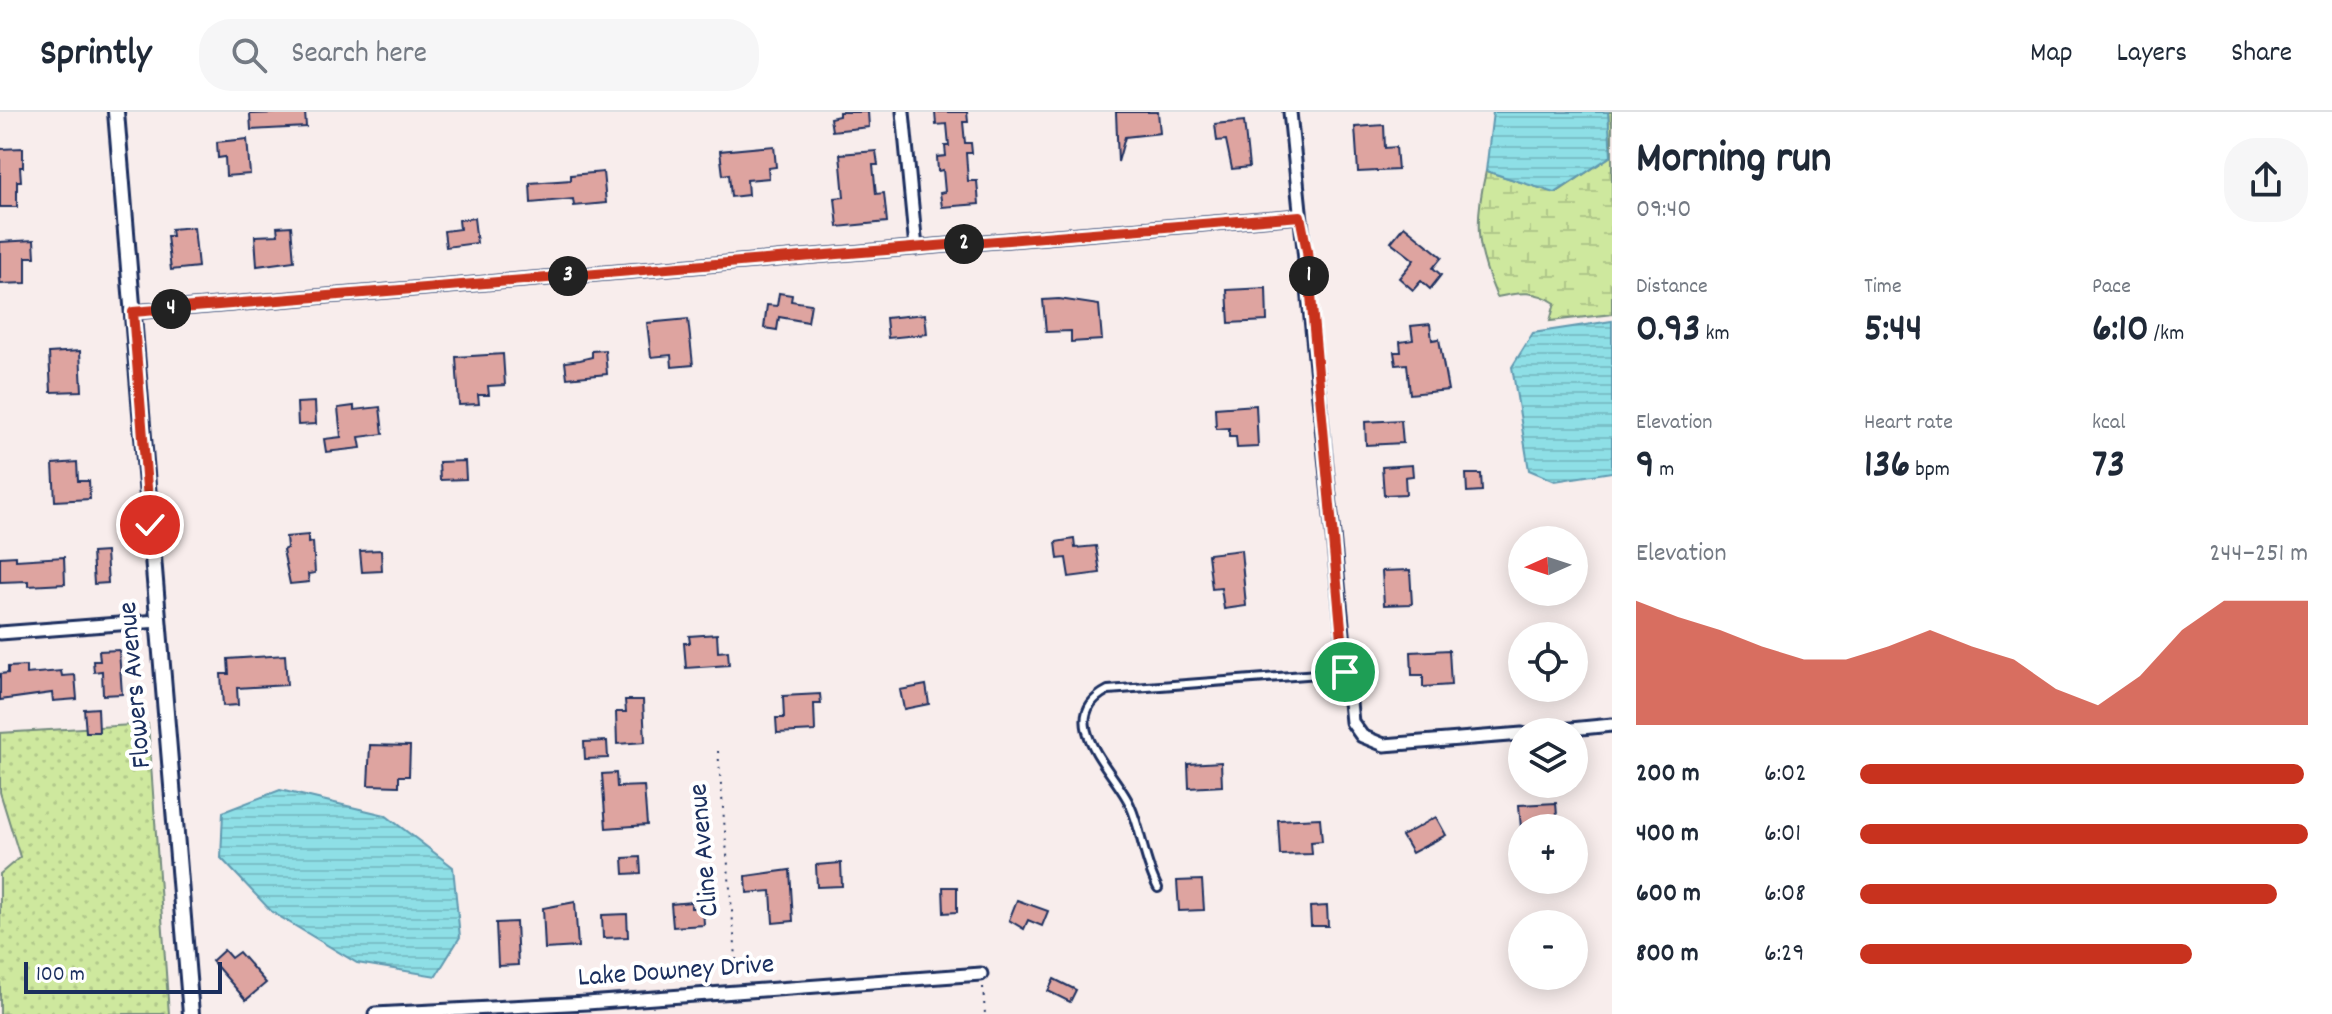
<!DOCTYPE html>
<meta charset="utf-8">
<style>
:root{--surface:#fff;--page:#f6f6f7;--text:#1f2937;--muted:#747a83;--line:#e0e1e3;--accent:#c8321e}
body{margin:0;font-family:Dekko,sans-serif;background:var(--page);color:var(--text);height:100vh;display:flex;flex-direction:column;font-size:30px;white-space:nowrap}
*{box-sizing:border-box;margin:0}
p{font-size:26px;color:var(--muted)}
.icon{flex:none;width:44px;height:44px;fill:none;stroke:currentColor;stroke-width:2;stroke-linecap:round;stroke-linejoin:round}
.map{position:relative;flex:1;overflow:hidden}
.panel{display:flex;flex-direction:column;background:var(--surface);width:720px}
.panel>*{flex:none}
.needle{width:52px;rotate:267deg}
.controls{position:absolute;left:1508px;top:414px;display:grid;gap:16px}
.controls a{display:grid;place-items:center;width:80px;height:80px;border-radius:50%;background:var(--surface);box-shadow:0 4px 20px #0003;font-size:40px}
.scale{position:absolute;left:24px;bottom:20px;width:198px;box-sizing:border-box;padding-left:8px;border:4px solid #1b2f5e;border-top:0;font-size:22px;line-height:28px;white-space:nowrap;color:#1b2f5e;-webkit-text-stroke:6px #fff;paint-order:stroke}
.pin{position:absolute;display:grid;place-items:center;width:68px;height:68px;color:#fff;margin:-34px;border:4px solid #fff;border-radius:50%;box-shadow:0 2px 8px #0007}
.km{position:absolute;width:40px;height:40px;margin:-20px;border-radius:50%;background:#222;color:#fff;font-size:22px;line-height:40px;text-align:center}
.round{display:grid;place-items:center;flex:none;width:84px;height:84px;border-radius:32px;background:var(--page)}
.overview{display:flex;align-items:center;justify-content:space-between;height:136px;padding:0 24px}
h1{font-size:44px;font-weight:700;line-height:60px}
.figures{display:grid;grid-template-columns:repeat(3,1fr);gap:12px;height:136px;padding:8px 24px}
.figures div{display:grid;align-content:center}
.figures b{font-size:40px;font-weight:700}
.figures small{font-size:22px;font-weight:400}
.figures p{font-size:22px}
.chart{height:224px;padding:16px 24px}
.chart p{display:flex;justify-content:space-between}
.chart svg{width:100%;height:144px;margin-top:8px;fill:var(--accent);opacity:.7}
ul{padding:0 24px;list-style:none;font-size:26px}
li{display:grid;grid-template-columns:128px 96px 1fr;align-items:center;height:60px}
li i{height:20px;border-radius:10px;background:var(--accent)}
header{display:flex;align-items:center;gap:48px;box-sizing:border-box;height:112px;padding:0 40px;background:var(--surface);border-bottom:2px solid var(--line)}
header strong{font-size:38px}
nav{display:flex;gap:44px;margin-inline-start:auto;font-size:28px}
.search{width:560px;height:72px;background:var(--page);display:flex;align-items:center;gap:20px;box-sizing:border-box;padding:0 28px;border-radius:32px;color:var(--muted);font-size:30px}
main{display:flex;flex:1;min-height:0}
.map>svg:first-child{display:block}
.wetland{fill:url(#wetland-marsh);stroke:#748c7e;stroke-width:2}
.park{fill:url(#park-dots);stroke:#748c7e;stroke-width:2}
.water{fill:url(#water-rules);stroke:#6099b0;stroke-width:2}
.building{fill:#dea4a0;stroke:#1b2f5e;stroke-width:2}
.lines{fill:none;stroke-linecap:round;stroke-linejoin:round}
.service-casing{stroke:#1b2f5e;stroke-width:12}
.minor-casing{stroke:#1b2f5e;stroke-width:17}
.tertiary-casing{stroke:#1b2f5e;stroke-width:20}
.path{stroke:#1b2f5e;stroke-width:2;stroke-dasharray:2 6;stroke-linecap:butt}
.service{stroke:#fff;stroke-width:6}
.minor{stroke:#fff;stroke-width:11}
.tertiary{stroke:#fff;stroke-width:14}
.route-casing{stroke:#fff;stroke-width:16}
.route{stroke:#c8321e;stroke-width:10}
.labels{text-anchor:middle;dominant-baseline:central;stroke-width:8;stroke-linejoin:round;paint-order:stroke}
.street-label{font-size:28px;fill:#1b2f5e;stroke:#fff}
</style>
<header>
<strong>Sprintly</strong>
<div class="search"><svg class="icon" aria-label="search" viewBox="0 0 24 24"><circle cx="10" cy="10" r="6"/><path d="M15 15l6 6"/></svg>Search here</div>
<nav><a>Map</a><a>Layers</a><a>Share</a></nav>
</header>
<main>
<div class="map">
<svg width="1612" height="902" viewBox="0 0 1612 902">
<defs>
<pattern id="wetland-marsh" width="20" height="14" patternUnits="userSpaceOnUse" patternTransform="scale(2)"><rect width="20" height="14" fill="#cee89e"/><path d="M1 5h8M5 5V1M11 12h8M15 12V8" fill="none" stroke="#b0c78a"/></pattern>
<pattern id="park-dots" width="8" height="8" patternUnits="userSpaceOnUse" patternTransform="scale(2)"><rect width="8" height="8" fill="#cee89e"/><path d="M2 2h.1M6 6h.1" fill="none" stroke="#b0c78a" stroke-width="1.8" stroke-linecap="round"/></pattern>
<pattern id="water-rules" width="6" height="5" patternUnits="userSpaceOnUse" patternTransform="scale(2)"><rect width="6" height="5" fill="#8edfe6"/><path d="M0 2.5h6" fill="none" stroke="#7ac0c8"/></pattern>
</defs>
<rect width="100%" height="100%" fill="#f8edec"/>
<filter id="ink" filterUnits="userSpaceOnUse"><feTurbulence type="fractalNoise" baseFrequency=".0125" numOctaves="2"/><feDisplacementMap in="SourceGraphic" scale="16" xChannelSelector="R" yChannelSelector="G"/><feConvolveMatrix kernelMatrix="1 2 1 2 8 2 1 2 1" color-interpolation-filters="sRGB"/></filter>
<g filter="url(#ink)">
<!-- wetland -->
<path class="wetland" d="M1608 0H1612V202L1550 209 1555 191C1536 178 1519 180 1497 185 1476 136 1474 111 1486 59L1556 81 1611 44Z"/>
<!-- park -->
<polygon class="park" points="148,612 169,902 0,902 0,762 20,745 0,680 0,621"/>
<!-- water -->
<g class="water">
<polygon points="1493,0 1608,0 1611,44 1555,81 1486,59"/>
<polygon points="1612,209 1612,360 1555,369 1529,358 1512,255 1533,221"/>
<polygon points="280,678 385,703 453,755 460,825 436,864 357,851 272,800 221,746 223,700"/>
</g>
<!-- building -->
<g class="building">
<polygon points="305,0 306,15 251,18 250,2"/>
<polygon points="839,0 868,0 869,15 832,19 830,6 839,4"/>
<polygon points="935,0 967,0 968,10 963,10 965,31 971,31 972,41 966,41 968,69 977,69 979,92 942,95 940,81 945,80 943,58 938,59 937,45 946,44 945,34 949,34 947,12 936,13"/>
<polygon points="1116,0 1158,0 1160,21 1125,25 1118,50"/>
<polygon points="1244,9 1249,55 1232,57 1226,28 1217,29 1215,12"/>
<polygon points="1384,13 1385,36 1396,35 1398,58 1358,60 1355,15"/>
<polygon points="247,27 250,62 226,64 225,45 218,46 217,30"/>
<polygon points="774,34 776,55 768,56 769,66 747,68 748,83 731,85 729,62 723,63 720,39"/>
<polygon points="23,36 23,55 20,55 21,69 17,69 17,95 0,95 0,37"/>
<polygon points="876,39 878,53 873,53 876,82 884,81 887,110 838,115 835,86 844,85 840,42"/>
<polygon points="603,60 606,91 574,94 573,87 531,91 530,71 571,68 571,63"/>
<polygon points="474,106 477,131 446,135 444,119 460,117 459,108"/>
<polygon points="291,114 294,149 257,154 255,124 278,123 277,115"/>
<polygon points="1404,114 1442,145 1433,156 1441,163 1430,177 1421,169 1413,178 1399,166 1414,148 1391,130"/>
<polygon points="194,115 198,155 171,158 167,124 172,124 171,117"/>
<polygon points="34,128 35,145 26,145 26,171 0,172 0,130"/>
<polygon points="1266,176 1267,209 1229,211 1227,178"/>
<polygon points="779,181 792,183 791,189 811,192 808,210 779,205 777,218 764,216 767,193 777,194"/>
<polygon points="1059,187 1099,193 1102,228 1071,230 1071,219 1046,220 1043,188"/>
<polygon points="925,202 927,222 888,226 886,206"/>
<polygon points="688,207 693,253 672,255 671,243 651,245 647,211"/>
<polygon points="1430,212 1432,228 1439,227 1448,278 1410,282 1407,252 1396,253 1394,240 1401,240 1400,230 1413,228 1411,214"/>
<polygon points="605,238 607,262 567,266 565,250 580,248 592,245 592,239"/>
<polygon points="80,239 82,279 51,280 49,241"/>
<polygon points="503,242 505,273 488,274 489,283 478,283 479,292 459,293 456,245"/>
<polygon points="315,290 316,312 298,313 297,291"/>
<polygon points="1256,293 1258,335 1237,336 1236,325 1229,325 1229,316 1216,317 1215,296"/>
<polygon points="354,294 354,298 380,295 383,322 359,325 361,336 326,340 324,327 341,325 338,296"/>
<polygon points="1401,308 1403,331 1366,333 1365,310"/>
<polygon points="465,349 466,367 440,368 439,350"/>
<polygon points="77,350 78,369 89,369 90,387 55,389 53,352"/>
<polygon points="1412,353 1413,364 1405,365 1406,382 1384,383 1382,355"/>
<polygon points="1466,362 1481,362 1482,379 1467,380"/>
<polygon points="308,423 308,431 313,430 315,461 308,462 309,470 290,472 283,438 287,436 286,425"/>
<polygon points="1074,427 1075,436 1096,434 1100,461 1069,465 1066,446 1058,447 1056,430"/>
<polygon points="381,438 382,459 362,460 360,439"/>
<polygon points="1241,438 1246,494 1224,497 1221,476 1212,477 1208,442"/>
<polygon points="106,440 108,471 94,472 92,441"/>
<polygon points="16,444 16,448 64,445 65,472 28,474 28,469 0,470 0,445"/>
<polygon points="1410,458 1412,492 1384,493 1382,459"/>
<polygon points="717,522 718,540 728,539 729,553 686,556 684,531 690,531 689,524"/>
<polygon points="119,538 122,582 103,583 102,559 94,560 93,549 100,549 99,539"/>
<polygon points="1449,538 1451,573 1423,575 1423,563 1412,563 1411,540"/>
<polygon points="285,543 287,573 237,576 238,593 223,594 221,562 229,562 228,547"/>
<polygon points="26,554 26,562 61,559 62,564 75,563 77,587 53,589 52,581 0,588 0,562 8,561 8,555"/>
<polygon points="926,573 929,592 904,597 900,578"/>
<polygon points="820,582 821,592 814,592 815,619 777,621 776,606 784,606 783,584"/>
<polygon points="625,588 643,588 645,630 617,632 616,600 626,600"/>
<polygon points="98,596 99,620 86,620 84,597"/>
<polygon points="607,629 608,646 585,647 584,630"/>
<polygon points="370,633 410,634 409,664 399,664 399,674 368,673"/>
<polygon points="1221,650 1222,674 1189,676 1188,652"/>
<polygon points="616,661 617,675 644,674 647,713 606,716 602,662"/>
<polygon points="1556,691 1558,716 1521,716 1519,693"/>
<polygon points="1436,705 1446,723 1412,741 1402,724"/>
<polygon points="1320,706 1322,729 1311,730 1312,742 1280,743 1278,708"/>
<polygon points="640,745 641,761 624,762 623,746"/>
<polygon points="841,751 842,774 817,775 816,753"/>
<polygon points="790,758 793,809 773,811 771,779 747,781 746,764"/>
<polygon points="1202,768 1204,798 1179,799 1177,769"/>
<polygon points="943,775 957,775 957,800 944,801"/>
<polygon points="1017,788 1048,799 1042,814 1028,808 1024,817 1009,808"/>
<polygon points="575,790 578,835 545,837 543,796"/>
<polygon points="691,790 691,796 703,796 704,813 673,815 671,792"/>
<polygon points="1327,794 1328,814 1311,814 1310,795"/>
<polygon points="627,802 628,825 603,826 602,803"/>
<polygon points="516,810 518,853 498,854 496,811"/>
<polygon points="224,838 231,846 239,840 266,871 246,888 212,849"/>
<polygon points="1054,867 1076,878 1070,890 1048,879"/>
</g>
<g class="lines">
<defs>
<path id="service" d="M1158 776C1144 750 1142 720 1130 693 1116 660 1052 607 1108 578L1345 560"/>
<g id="minor">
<polyline points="903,0 916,136"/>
<polyline points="1290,0 1352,610 1362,624 1384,633 1522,622"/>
<polyline points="133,200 1300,104"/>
<polyline points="0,521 158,509"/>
<polyline points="1540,620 1612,613"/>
<polyline points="375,902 587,891 981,862"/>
</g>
<polyline id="tertiary" points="116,0 191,902"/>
</defs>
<!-- service casing -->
<use href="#service" class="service-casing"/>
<!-- minor casing -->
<use href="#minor" class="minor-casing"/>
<!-- tertiary casing -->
<use href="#tertiary" class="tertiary-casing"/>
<!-- path -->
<g class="path">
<polyline points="718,639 738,868"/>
<polyline points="983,875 985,902"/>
</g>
<!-- service -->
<use href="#service" class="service"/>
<!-- minor -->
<use href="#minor" class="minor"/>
<!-- tertiary -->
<use href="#tertiary" class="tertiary"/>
</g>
</g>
<g class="lines" filter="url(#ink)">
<defs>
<polyline id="route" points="150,413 133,200 1300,104 1307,139 1345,560"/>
</defs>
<!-- route casing -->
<use href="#route" class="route-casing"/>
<!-- route -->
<use href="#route" class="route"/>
</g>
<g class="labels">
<!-- street labels -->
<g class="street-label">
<text transform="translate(137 573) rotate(-95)">Flowers Avenue</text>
<text transform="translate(706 738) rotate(-95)">Cline Avenue</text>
<text transform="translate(676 861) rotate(-4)">Lake Downey Drive</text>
</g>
</g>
</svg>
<div class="controls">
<a><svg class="needle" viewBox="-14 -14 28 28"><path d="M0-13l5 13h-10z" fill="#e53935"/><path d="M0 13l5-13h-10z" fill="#747a83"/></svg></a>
<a><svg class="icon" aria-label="locate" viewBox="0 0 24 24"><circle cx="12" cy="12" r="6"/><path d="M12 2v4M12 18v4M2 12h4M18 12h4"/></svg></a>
<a><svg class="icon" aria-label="layers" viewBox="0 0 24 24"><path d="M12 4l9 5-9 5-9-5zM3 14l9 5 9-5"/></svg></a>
<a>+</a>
<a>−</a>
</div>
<div class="scale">100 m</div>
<div class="pin" style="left:1345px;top:560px;background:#1e9e55"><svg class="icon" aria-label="arrive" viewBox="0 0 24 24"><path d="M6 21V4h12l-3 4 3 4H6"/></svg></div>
<div class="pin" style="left:150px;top:413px;background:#d93025"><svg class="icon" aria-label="check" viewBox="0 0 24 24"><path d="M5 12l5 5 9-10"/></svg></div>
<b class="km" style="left:1309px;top:164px">1</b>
<b class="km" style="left:964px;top:132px">2</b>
<b class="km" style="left:568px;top:164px">3</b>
<b class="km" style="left:171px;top:197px">4</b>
</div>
<section class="panel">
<div class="overview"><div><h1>Morning run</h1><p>09:40</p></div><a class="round"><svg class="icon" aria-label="share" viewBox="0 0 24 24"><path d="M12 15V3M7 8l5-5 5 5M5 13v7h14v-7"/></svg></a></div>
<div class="figures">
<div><p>Distance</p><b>0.93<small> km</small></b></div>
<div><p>Time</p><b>5:44</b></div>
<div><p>Pace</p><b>6:10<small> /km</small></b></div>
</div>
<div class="figures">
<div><p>Elevation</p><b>9<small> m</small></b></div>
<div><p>Heart rate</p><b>136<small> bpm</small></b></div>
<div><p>kcal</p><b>73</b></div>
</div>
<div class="chart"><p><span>Elevation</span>244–251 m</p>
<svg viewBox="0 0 160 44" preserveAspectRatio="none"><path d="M0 44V6L10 11L20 15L30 20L40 24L50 24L60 20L70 15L80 20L90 24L100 33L110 38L120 29L130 15L140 6L150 6L160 6V44z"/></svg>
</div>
<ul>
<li><b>200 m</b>6:02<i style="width:99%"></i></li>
<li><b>400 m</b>6:01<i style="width:100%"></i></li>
<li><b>600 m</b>6:08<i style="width:93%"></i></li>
<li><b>800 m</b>6:29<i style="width:74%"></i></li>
</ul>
</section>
</main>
